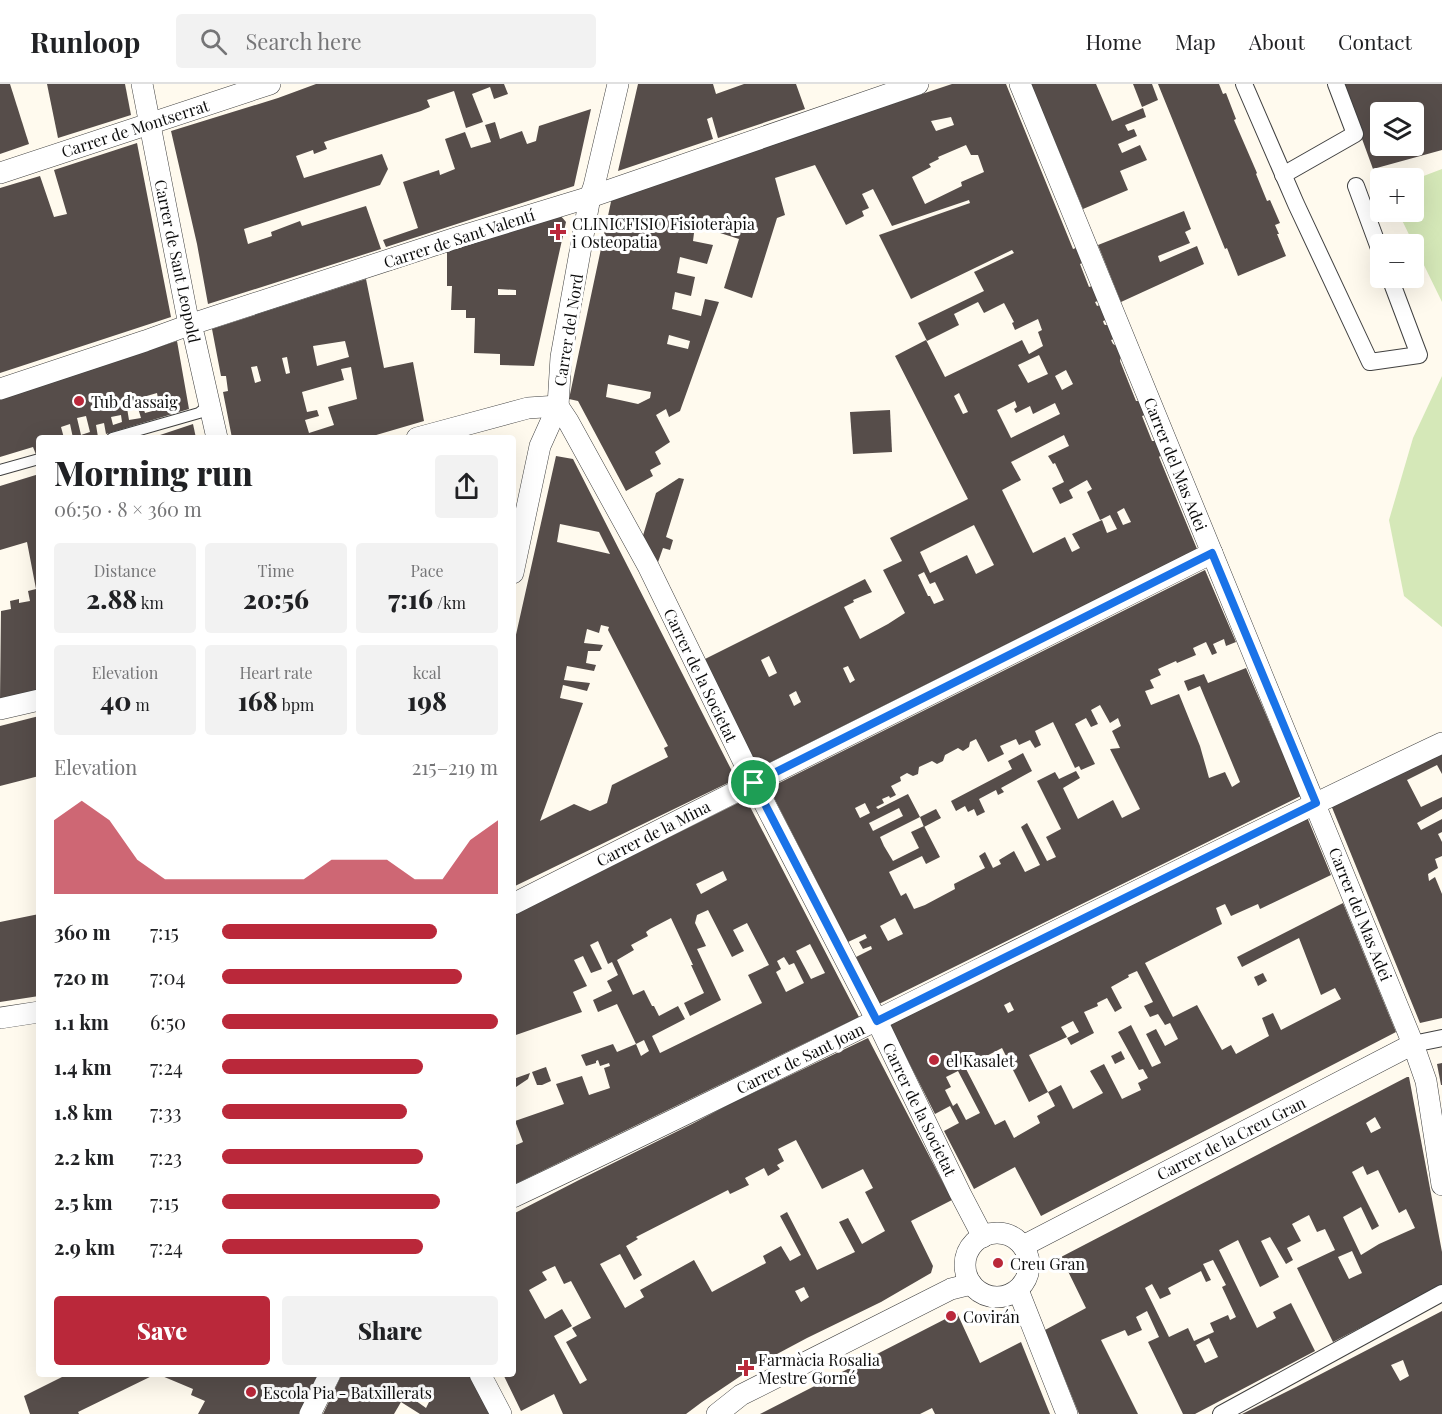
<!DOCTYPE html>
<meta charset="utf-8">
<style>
:root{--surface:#fff;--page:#f2f2f2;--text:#202124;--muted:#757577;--line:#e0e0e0;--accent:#ba283a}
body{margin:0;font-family:"Playfair Display",serif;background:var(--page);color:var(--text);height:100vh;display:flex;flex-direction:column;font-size:22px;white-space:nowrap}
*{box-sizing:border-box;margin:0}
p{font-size:20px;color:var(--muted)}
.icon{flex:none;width:33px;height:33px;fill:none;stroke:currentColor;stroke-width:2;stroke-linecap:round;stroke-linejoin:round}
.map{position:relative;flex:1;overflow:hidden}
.panel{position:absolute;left:36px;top:351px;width:480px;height:942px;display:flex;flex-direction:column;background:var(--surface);border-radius:6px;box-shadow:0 6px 24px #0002}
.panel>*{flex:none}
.tools{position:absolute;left:1370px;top:18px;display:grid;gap:12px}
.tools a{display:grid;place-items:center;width:54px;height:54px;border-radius:6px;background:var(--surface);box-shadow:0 6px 24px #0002;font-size:30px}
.pin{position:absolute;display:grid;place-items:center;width:51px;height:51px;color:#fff;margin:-26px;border:3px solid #fff;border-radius:50%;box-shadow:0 2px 6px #0007}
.round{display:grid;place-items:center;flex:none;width:63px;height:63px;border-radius:6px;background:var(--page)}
.head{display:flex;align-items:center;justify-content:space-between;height:102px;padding:0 18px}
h1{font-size:33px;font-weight:800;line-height:45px}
.metrics{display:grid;grid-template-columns:repeat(3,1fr);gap:9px;height:102px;padding:6px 18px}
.metrics div{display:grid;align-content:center;border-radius:6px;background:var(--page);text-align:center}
.metrics b{font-size:26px;font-weight:800}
.metrics small{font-size:16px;font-weight:400}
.metrics p{font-size:16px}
.chart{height:168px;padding:12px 18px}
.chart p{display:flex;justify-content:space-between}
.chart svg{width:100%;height:108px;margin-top:6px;fill:var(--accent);opacity:.7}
.cta{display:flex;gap:12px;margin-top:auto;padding:12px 18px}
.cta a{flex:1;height:69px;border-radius:6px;background:var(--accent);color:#fff;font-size:24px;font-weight:800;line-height:69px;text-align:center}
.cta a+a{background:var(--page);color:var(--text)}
ul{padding:0 18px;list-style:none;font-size:20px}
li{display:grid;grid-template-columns:96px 72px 1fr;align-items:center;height:45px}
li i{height:15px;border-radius:8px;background:var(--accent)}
header{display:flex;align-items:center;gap:36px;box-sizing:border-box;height:84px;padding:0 30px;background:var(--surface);border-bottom:2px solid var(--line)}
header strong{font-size:28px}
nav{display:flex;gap:33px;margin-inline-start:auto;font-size:21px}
.search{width:420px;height:54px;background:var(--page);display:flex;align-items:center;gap:15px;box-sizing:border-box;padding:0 21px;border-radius:6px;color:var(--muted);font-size:22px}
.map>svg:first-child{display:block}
.green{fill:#d5e8b8}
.building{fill:#564d4a;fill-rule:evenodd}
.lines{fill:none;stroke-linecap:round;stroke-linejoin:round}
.service-casing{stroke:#404040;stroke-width:12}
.pedestrian-casing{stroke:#404040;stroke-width:18}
.minor-casing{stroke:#404040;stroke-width:22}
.service{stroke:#fff;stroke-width:10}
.pedestrian{stroke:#fff;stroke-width:16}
.minor{stroke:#fff;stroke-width:21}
.route-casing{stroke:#fff;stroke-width:12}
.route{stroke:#1a73e8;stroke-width:8}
.poi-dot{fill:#ba283a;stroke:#fff;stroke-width:2}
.labels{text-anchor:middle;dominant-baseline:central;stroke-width:6;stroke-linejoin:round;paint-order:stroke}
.street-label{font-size:16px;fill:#0d0d0d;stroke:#fff}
.poi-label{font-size:16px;fill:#0d0d0d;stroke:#fff;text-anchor:start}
</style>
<header>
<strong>Runloop</strong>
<div class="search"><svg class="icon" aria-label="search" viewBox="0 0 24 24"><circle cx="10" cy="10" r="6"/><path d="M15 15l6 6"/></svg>Search here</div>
<nav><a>Home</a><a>Map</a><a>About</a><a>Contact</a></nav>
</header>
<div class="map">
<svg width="1442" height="1330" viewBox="0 0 1442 1330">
<rect width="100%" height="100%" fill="#fffaee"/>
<!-- green -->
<g class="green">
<polygon points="1442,85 1442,218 1398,128 1413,128 1413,96"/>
<polygon points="1442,292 1442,543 1404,512 1389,436 1413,354"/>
</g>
<!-- building -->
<g class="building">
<polygon points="0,0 10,0 29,60 0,70"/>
<polygon points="47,0 125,0 131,31 58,54"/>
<polygon points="316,0 504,0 508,10 494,15 490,3 472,10 483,38 466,44 454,7 427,16 430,23 421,27 324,58 327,65 314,70 313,66 296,72 304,94 382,70 388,85 380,101 244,145 248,160 272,152 271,148 300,137 302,142 366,122 381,165 208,220 197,160 171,47 278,14"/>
<polygon points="638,0 713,0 716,10 744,0 796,0 805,25 718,54 712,33 707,35 713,55 618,87"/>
<path d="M952 0H1006L1073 165 1076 164 1082 179 1080 180 1089 203 1092 202 1098 217 1095 218 1097 222 1100 221 1106 236 1103 237 1104 240 1105 241H1108L1114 255 1111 256 1113 260 1117 262 1121 272 1120 277 1136 317H1139L1145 331 1142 332 1152 357H1155L1161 371 1159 373 1197 465 757 685 701 577 865 495 872 508 853 516 854 518 844 523 860 555 888 540 905 529 883 486 902 477 890 454 968 415 895 272 926 256 945 293 1022 256 1029 270 1043 262 1038 248 1042 246 1038 235 1015 246 1012 239 1014 238 1004 219 984 229 978 218 954 230 959 241 927 257 918 239 984 207 974 188 1014 169 1012 166 911 215 879 151 970 119 969 116 892 142 873 105 862 110 869 124 862 127 864 132 846 141 815 81 775 94 785 131 777 134 752 214 724 204 739 155 695 141 693 157 713 161 707 180 680 173 677 189 695 193 691 212 675 208 672 225 701 232 705 215 719 218 680 327 669 333 666 325 656 331 670 358 655 368 661 380 650 386 653 392 626 407 578 317 569 315 612 113ZM951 33 954 41 936 47 931 37ZM966 61 971 71H978L984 88 961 98 962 102 925 120 912 93 931 83 929 80 939 75 938 73ZM669 251 690 257 688 265 667 260ZM1039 271 1048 290 1028 299 1018 281ZM1066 286 1073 300 1062 306 1055 292ZM608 300 651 308 650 314 638 320 606 313ZM959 309 968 328 963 330 954 312ZM1015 317 1017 323 1014 325 1016 329 1030 322 1033 330 1055 319 1060 330 1011 354 997 326ZM1064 351 1069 362 1048 372 1053 380 1055 379 1064 398 1052 404 1060 420 1073 414 1069 406 1087 396 1092 405 1087 408 1100 436 1110 431 1117 445 1107 449 1102 436 1072 450 1080 464 1072 468 1065 453 1033 469 1002 406 1021 396 1011 378ZM1124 424 1131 438 1123 441 1117 428ZM974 441 994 481 976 490 967 471 930 489 920 468ZM924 488 930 500 935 498 944 516 934 520 930 512H928L918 491ZM769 572 777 589 769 593 761 576ZM848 582 855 596 850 599 843 584ZM796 607 801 618 794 622 789 611Z"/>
<polygon points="1031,0 1096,0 1112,37 1143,24 1146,33 1125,41 1128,47 1134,45 1137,52 1118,60 1122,69 1140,61 1147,76 1120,87 1128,106 1083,125"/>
<polygon points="1133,0 1152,0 1158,16 1142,23"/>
<polygon points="1158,0 1219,0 1223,10 1226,9 1236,35 1234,36 1257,89 1256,90 1267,117 1270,116 1280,139 1275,141 1279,150 1277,150 1286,172 1238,192 1227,164 1225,165"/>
<path d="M1342 0H1442V66L1373 85ZM1380 28H1413V62H1380Z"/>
<polygon points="591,25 574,102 386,163 383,156 418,144 403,98 439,86 440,91 455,85 445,55 465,48 471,64 491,58 485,41 495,38 500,55 522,47 527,60 536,57 539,42"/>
<polygon points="137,59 171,233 0,289 0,104 40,92 54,133 67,130 54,86"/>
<polygon points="1184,127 1191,145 1185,148 1190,159 1158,172 1160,178 1197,162 1204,180 1121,218 1098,161"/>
<path d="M560 131 566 138 534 282 500 281V270L474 269 475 234H466V226H451L452 202H447V168ZM498 205 516 206V211H498Z"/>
<path d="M366 195 384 284 413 278 424 337 366 354H232L223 308 228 307 226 292H221L212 245ZM345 257 349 273 317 282 313 262ZM287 273 290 289 286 290 282 274ZM257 282 261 297 255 299 251 283ZM351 283 357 315 328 323 334 341 309 349 305 336 319 332 317 326 307 328 302 308 344 296 341 285Z"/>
<path d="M177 257 189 325 106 350 104 339 96 341 98 353 94 354H73L70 340 61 343 64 354H39V372L37 373 33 363 0 373V315ZM157 309 160 325 145 329 143 323 138 324 141 334 129 336 126 318ZM121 331 122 338 113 341 111 333ZM86 332 90 348 81 351 77 334Z"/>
<polygon points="890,326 892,368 853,370 850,328"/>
<polygon points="193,340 196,354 151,354"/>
<path d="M556 372 573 375 736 695 513 803V564ZM560 440 599 448 610 470 557 458ZM601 541 609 543 608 546 668 662 664 664 668 673 612 701 607 719 590 727 574 720 540 737 583 619 560 614 563 601 587 607 590 599 564 596 567 582 594 587 596 581 586 579 588 567H600L603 561 584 559 587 545 599 549Z"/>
<polygon points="39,390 39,606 0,616 1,527 11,525 10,517 19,515 19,519 30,517 28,507 36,505 27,458 0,466 0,402"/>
<polygon points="679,394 684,395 666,453 673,456 670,466 663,464 657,481 641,458 656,409"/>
<path d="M1205 486 1236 558 1226 562 1224 555 1213 560 1217 569 1212 571 1206 558 1193 564 1196 571 1177 579 1176 577 1158 585 1161 591 1150 596 1154 604 1145 607 1151 621 1179 610 1200 662 1209 694 1225 688 1232 703 1240 698 1200 602 1188 607 1184 597 1204 590 1208 599 1246 584 1301 712 879 920 856 873 872 865 871 862 863 865 859 858 867 854 865 850 848 858 769 704ZM1100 621 1110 639 1118 634 1121 642 1112 647 1120 664 1110 665 1140 725 1122 734 1113 716 1078 735 1063 704 1080 694 1076 687 1059 695 1055 688 1037 697 1061 745 1046 753 1056 773 1047 777 1027 739 1021 743 1040 781 1025 788 1014 767 999 776 1001 780 993 784 985 768 979 772 985 784 954 800 955 805 925 821 914 825 906 809 901 812 889 788 922 772 926 780 940 773 924 742 911 748 919 764 893 777 884 762 880 753 920 733 908 710 878 725 876 723 884 719 882 715 889 712 890 714 896 711 891 702 901 697 900 693 907 689 913 692 918 690 919 683 932 677 937 680 943 677 945 671 958 664 963 667 969 663 970 658 976 655 988 678 1004 670 1000 662 1016 655 1019 661 1030 656 1035 664 1041 661 1035 647 1053 638 1075 684 1079 682 1081 686 1095 680 1075 640 1086 634 1091 643 1098 640 1091 626ZM865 719 870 729 860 734 855 724ZM899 724 903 732 873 747 869 739ZM895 834 903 850 888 857 880 842Z"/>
<polygon points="39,632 39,692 0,702 0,642"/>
<polygon points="1442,664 1442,690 1437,681 1407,696 1421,723 1442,713 1442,725 1417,739 1421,746 1442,735 1442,748 1438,750 1442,758 1442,772 1435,775 1438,784 1428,790 1429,797 1435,793 1442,810 1442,934 1420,939 1331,721"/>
<polygon points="1023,669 1032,687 1001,704 1004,708 998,711 996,706 979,715 985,728 977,732 974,725 968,728 965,722 956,727 951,717 1012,685 1008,677"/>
<path d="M746 715 859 933 513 1101V1053L516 1061 523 1058 515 1037 564 1020 556 1000 582 992 589 1011 610 1004 604 984 610 982 609 979 600 982 598 976 596 977V979L586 982 581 971 613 960 617 968 636 960 617 920 598 928 593 916 612 907 607 897 618 891 612 878 608 880 598 857 590 861 602 885 591 889 583 872 574 876 587 902 573 908 582 928 513 952V831ZM723 787 727 796 701 810 696 800ZM708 826 732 873 744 867 733 846 747 839 769 881 748 891 762 919 660 969 652 952 685 935 678 922 659 932 654 922H652L644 906 633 911 617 876 634 866 631 861 648 852 646 848 650 845 671 834 693 881H691L704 909 684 919 690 932 721 916 697 865 706 862 695 839 697 831ZM810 860 825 889 811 895 796 867ZM784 873 789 881 794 879 804 899 786 908 776 888 781 885 777 877ZM644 956 649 967 641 972 636 960Z"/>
<polygon points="936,725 941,734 924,743 920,733"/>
<path d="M1307 733 1331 791 1260 825 1258 820 1231 832 1225 820 1216 824 1222 840 1145 879 1173 933 1197 921 1222 966 1231 961 1236 970 1269 952 1262 934 1273 929 1281 946 1341 915 1335 904 1321 911 1299 854 1242 883 1237 873 1343 819 1396 948 1041 1132 1015 1083 974 1105 944 1047 959 1039 950 1022 935 1030 890 941ZM1137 887 1153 918 1144 922 1150 933 1158 930 1165 941 1170 939 1178 955 1165 962 1156 945 1146 950 1161 979 1152 983 1131 941 1118 948 1139 986 1143 985 1148 994 1138 999 1141 1006 1122 1015 1104 980 1090 987 1103 1009 1073 1025 1061 1001 1048 1008 1055 1022 1037 1032 1040 1039 1014 1054 1005 1036 995 1041 965 983 1002 964 1029 1018 1048 1008 1029 971 1067 953 1061 943 1073 937 1079 948 1067 954 1071 961 1094 949 1084 928 1098 922 1097 919 1107 914 1115 928 1122 924 1111 903 1129 893 1128 891ZM1010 918 1014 926 1008 929 1004 921ZM958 987 980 1029 966 1036 957 1019 953 1022 945 1006 951 1003 946 993Z"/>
<polygon points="39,830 39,912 0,918 0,838"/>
<polygon points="1263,889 1267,897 1258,902 1254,893"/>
<path d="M868 954 952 1116 911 1137 933 1182 931 1189 881 1218 807 1254 760 1279 702 1318 686 1330H563L554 1310 521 1327 503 1290H513V1130L579 1096 692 1040 730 1020ZM796 1056 822 1105 863 1085 873 1104 865 1108 885 1147 862 1160 848 1134 839 1138 855 1168 817 1186 787 1128 780 1132 801 1171 790 1177 781 1162 763 1172 766 1179 712 1208 694 1176 640 1206 644 1213 625 1224 600 1180 620 1170 634 1196 642 1191 626 1162 638 1155 636 1153 728 1106 730 1110 749 1101 745 1094 764 1084 768 1092 780 1085 777 1081 784 1077 778 1065ZM555 1182 564 1200 571 1197 591 1234 572 1244 577 1252 566 1258 587 1296 580 1300 554 1252 572 1242 562 1225 545 1235 529 1206 547 1196 542 1188ZM804 1203 809 1213 801 1218 795 1207Z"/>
<polygon points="1121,967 1125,975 1115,980 1111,972"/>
<polygon points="1442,979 1442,1001 1441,1001 1437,980"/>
<polygon points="546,983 551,997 542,1001 537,1001 532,988"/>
<polygon points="513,987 516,994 530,989 528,995 513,1005"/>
<path d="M1407 993H1409L1442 1168V1201L1333 1258 1297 1184 1335 1166 1325 1145 1317 1148 1309 1131 1292 1140 1301 1157 1287 1164 1293 1176 1286 1180 1270 1153 1261 1157 1279 1193 1260 1203 1238 1156 1219 1166 1257 1244 1276 1234 1273 1228 1291 1219 1315 1267 1195 1330H1183L1148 1258 1159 1253 1147 1227 1136 1233 1142 1246 1128 1252 1125 1246 1101 1256 1138 1330H1079L1045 1246 1086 1224 1061 1173ZM1375 1033 1381 1044 1371 1049 1366 1039ZM1363 1082 1367 1091 1378 1086 1399 1129 1406 1125 1415 1144 1379 1160 1361 1171 1343 1133 1361 1123 1372 1146 1379 1142 1352 1088ZM1352 1167 1362 1189 1349 1195 1338 1173ZM1213 1176 1226 1201 1222 1203 1236 1233 1230 1236 1228 1231 1210 1239 1214 1248 1194 1257 1188 1244 1169 1253 1145 1204 1152 1200 1160 1215 1171 1210 1168 1204 1201 1187 1206 1198 1211 1196 1203 1180ZM1209 1254 1218 1273 1205 1279 1196 1261Z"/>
<path d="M1442 1227V1330H1242L1296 1303ZM1403 1276 1409 1292 1400 1297 1391 1281Z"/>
<polygon points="957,1229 980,1279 1021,1258 1050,1330 935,1330 932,1324 920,1330 760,1330"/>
<polygon points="68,1290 156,1290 78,1328 79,1330 30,1330 24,1312"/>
<polygon points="163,1290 318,1290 299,1330 198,1330 205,1317 191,1311 193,1305 162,1292"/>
<path d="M342 1290H471L491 1330H420L401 1318 394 1330H323ZM418 1305 431 1314 426 1324 412 1314Z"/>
</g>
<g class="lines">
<defs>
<g id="service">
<polyline points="112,354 199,329 209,321"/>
<polyline points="0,386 39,375"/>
</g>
<g id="pedestrian">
<polyline points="1244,0 1296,120 1370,278 1419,271 1390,194"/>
<polyline points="1283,91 1355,50 1336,0"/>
<polyline points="1356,102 1380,167"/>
<polyline points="1413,960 1442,954"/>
<polyline points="1221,1330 1442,1209"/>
</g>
<g id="minor">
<polyline points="142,0 189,241 194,252 217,354"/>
<polyline points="1020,0 1413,960 1426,997 1442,1101"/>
<polyline points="0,89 270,0"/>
<polyline points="0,305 145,257 189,241 459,153 590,113 918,0"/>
<polyline points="558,322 568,337 648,482 754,699 877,937 960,1109 983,1153"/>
<polyline points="417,354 528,324 558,322"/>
<polyline points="513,489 540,362 558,322 561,273 590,113 594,102 618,0"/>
<polyline points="0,625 39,616"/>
<polyline points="513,820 741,705 1212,469"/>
<polyline points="0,934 39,928"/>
<path d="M513 1113C825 966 1130 806 1442 659"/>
<circle cx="997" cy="1181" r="32"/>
<polyline points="1023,1162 1413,960"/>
<polyline points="1018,1206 1067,1330"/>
<polyline points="480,1290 501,1330"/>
<polyline points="310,1330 330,1290"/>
<polyline points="717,1330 741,1311 951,1205 971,1200"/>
</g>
</defs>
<!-- service casing -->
<use href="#service" class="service-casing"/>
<!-- pedestrian casing -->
<use href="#pedestrian" class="pedestrian-casing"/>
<!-- minor casing -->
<use href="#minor" class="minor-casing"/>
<!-- service -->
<use href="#service" class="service"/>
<!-- pedestrian -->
<use href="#pedestrian" class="pedestrian"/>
<!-- minor -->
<use href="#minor" class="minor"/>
</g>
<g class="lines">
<defs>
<polygon id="route" points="1212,469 1316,719 877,937 754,699"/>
</defs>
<!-- route casing -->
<use href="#route" class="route-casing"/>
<!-- route -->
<use href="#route" class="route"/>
</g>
<!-- markers -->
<g class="poi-dot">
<path d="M555 139h6v6h6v6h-6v6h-6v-6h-6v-6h6z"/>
<circle cx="79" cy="317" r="6"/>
<circle cx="934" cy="976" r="6"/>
<circle cx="998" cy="1179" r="6"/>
<circle cx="951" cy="1232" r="6"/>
<path d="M743 1275h6v6h6v6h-6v6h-6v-6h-6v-6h6z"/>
<circle cx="251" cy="1308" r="6"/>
</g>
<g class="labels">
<!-- street labels -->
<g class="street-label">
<text transform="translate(135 44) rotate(-18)">Carrer de Montserrat</text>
<text transform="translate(459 154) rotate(-18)">Carrer de Sant Valentí</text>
<text transform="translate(178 177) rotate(78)">Carrer de Sant Leopold</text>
<text transform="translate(568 246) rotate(-81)">Carrer del Nord</text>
<text transform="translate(1176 380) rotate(68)">Carrer del Mas Adei</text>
<text transform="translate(701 591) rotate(64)">Carrer de la Societat</text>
<text transform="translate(653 749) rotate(-27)">Carrer de la Mina</text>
<text transform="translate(1361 830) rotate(68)">Carrer del Mas Adei</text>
<text transform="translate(800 974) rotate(-26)">Carrer de Sant Joan</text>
<text transform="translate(920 1025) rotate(64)">Carrer de la Societat</text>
<text transform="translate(1231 1054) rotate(-27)">Carrer de la Creu Gran</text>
</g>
<!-- poi labels -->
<g class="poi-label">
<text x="572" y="139">CLINICFISIO Fisioteràpia<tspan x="572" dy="18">i Osteopatia</tspan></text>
<text x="91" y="317">Tub d'assaig</text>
<text x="946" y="976">el Kasalet</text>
<text x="1010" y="1179">Creu Gran</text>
<text x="963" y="1232">Covirán</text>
<text x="758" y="1275">Farmàcia Rosalia<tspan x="758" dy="18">Mestre Gorné</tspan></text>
<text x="263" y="1308">Escola Pia - Batxillerats</text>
</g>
</g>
</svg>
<div class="tools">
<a><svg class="icon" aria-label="layers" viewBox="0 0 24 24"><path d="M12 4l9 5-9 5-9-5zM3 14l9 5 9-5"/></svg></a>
<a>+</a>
<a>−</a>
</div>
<div class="pin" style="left:754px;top:699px;background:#1e9e55"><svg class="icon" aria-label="arrive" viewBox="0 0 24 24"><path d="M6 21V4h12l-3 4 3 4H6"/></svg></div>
<section class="panel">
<div class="head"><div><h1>Morning run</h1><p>06:50 · 8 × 360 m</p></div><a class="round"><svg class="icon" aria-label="share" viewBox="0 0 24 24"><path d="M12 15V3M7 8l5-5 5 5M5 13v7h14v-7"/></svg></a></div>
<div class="metrics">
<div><p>Distance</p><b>2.88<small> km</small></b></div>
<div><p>Time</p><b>20:56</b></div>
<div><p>Pace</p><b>7:16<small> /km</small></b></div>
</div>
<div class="metrics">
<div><p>Elevation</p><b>40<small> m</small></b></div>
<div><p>Heart rate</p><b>168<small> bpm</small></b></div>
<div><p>kcal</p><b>198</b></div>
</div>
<div class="chart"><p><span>Elevation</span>215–219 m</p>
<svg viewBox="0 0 160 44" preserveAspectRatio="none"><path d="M0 44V14L10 6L20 14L30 30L40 38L50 38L60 38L70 38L80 38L90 38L100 30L110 30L120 30L130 38L140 38L150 22L160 14V44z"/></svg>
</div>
<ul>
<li><b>360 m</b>7:15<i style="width:78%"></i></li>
<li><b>720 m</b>7:04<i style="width:87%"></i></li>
<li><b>1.1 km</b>6:50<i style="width:100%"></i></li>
<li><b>1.4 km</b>7:24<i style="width:73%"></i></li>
<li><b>1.8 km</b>7:33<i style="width:67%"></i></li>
<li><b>2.2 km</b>7:23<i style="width:73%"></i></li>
<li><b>2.5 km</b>7:15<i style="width:79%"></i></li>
<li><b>2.9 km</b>7:24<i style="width:73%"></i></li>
</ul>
<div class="cta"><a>Save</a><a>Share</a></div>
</section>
</div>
